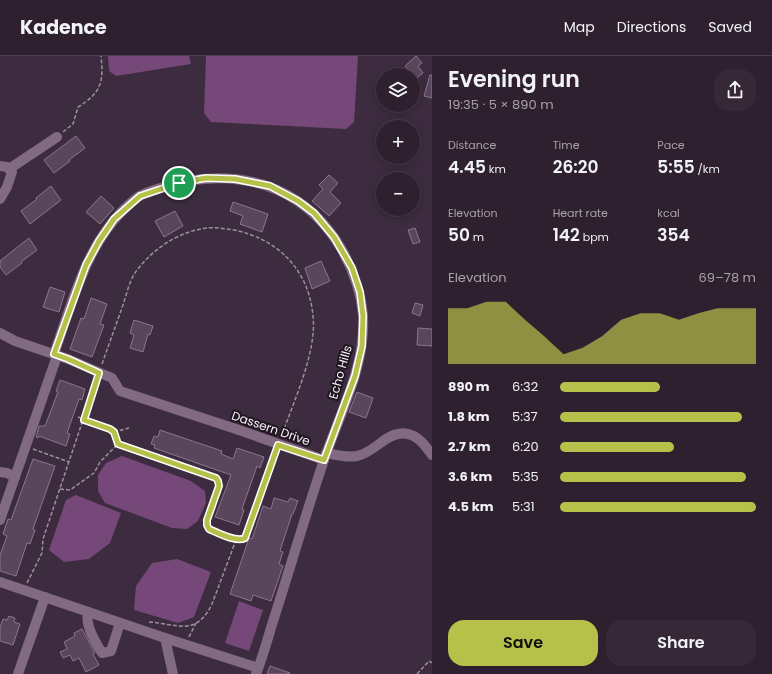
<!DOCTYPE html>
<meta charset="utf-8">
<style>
:root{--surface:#2e202f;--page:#362837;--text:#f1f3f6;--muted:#a7a3aa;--line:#493e4b;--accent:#b6c149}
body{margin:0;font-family:Poppins,sans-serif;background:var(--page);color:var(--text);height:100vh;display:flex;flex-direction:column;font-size:15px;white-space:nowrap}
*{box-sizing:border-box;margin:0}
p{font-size:13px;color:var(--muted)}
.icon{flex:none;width:22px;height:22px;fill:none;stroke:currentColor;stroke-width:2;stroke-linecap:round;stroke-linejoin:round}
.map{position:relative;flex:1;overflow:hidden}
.drawer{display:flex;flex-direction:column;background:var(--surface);width:340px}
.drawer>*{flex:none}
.tools{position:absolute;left:376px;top:12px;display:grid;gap:8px}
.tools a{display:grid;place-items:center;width:44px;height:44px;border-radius:50%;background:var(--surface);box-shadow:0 2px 10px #0003,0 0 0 1px var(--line);font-size:20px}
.pin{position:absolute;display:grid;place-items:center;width:34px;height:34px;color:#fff;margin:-17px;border:2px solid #fff;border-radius:50%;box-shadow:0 1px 4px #0007}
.round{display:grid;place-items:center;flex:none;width:42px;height:42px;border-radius:16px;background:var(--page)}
.overview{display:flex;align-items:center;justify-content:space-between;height:68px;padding:0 16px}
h1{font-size:22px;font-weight:600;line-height:30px}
.stats{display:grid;grid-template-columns:repeat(3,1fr);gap:6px;height:68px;padding:4px 16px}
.stats div{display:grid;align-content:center}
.stats b{font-size:17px;font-weight:600}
.stats small{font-size:11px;font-weight:400}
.stats p{font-size:11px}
.chart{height:112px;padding:8px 16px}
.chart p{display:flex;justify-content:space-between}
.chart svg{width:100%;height:72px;margin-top:4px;fill:var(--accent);opacity:.7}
.primary-button{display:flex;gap:8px;margin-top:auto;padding:8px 16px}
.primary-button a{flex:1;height:46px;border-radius:16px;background:var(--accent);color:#111;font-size:16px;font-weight:600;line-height:46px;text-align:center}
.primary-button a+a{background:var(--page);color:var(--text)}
ul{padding:0 16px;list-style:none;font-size:13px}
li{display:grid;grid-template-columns:64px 48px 1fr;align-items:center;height:30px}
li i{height:10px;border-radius:5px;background:var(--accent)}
header{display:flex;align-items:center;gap:24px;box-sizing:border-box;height:56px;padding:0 20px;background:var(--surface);border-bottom:1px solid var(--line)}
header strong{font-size:19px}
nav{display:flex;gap:22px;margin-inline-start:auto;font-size:14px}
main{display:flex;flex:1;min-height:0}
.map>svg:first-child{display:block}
.green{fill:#754879}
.building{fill:#5a465c;stroke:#8b758c}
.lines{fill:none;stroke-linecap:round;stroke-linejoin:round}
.path{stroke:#9e8f9f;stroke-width:1.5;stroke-dasharray:4 2;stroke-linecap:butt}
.minor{stroke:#816a82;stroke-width:10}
.route-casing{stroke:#fff;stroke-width:8}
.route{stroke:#b6c149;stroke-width:5}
.labels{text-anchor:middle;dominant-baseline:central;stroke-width:4;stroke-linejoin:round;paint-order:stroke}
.street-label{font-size:12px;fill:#fcf0fc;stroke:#1f1720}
</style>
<header>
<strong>Kadence</strong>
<nav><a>Map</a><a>Directions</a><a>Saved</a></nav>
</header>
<main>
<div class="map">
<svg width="432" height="618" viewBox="0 0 432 618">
<rect width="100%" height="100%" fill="#3d2b3f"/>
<!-- green -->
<g class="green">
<polygon points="108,0 189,0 191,8 116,20 109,15"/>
<polygon points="206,0 358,0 354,66 346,73 211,66 204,57"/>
<polygon points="122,400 191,425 205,435 206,447 198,465 187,473 172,472 105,447 98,435 98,419 106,407"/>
<polygon points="76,439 121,457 110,487 89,503 64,506 49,494 66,444"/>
<polygon points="177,503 211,516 194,561 178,567 134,554 136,530 152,507"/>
<polygon points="239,545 263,554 249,595 225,587"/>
</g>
<!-- building -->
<g class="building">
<polygon points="416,0 422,7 418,10 423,17 413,25 413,19 405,10"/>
<polygon points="430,19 432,19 432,42 424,40"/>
<polygon points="76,80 85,92 69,104 70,105 54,117 44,104"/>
<polygon points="329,119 338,127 330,136 341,147 329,160 312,145 323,133 319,129"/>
<polygon points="51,130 61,144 30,168 21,155 37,143 36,142"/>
<polygon points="101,140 114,152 100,168 86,156"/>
<polygon points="233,146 268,158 262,176 240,168 243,160 230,155"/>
<polygon points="175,155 183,170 164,181 155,165"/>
<polygon points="415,172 420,186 413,188 408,174"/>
<polygon points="29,182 37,194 21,206 22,207 6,219 0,211 0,205"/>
<polygon points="321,205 330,225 312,233 305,212"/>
<polygon points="50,231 65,236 59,256 43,251"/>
<polygon points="91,242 107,248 100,268 104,269 92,301 70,293 81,262 84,263"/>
<polygon points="415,247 423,249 420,260 412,257"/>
<polygon points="134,264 153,270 150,279 148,278 143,296 130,292 134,279 130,277"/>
<polygon points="418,272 432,273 432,290 417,289"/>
<polygon points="60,324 85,333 82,344 79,343 67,377 70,378 66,390 39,380 38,382 36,381 39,370 45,370 58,336 56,335"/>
<polygon points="357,336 373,342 366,362 349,356"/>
<polygon points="160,374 222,395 221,398 233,403 237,392 264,401 260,412 257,410 242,453 244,454 239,469 215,461 231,419 154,392 155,389 151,388 154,380 158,381"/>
<polygon points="33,403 55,410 33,473 35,474 30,488 27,487 16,520 0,515 0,499 7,480 3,478 8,463 11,464"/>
<polygon points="274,442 288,446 290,442 298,445 293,458 292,458 280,495 283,496 279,508 283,510 271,545 253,539 251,545 230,538 249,482 252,483 263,450 271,453"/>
<polygon points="9,560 15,562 14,566 20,568 13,589 0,585 0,572 3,563 7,564"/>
<polygon points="82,573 95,597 93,598 99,609 86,616 79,602 73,605 70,599 63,602 60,596 67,593 64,586 75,580 74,577"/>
<polygon points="270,610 290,617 290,618 267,618"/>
</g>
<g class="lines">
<!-- path -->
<g class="path">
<path d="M63 76 73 68 78 51C101 37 104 26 101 0"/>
<path d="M102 308C109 288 116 269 123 249 127 237 130 222 138 213 154 192 180 175 207 172 215 171 225 173 234 174 278 183 309 214 313 260 317 296 294 344 282 379"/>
<path d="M78 361 110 373 114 376 118 388 216 422 218 425 219 430 207 464V469L209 473C218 477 236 488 245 481L276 395"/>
<polyline points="114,376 129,372"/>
<polyline points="33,393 69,406"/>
<polyline points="60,433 70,434 94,417 100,406 118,388"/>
<polyline points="27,527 42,497 43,483 96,325"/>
<path d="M149 566C177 568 196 581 212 548L236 484"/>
<polyline points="189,581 196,567"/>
<polyline points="417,618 429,605 432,607"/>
</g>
<!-- minor -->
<g class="minor">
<polyline points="0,110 7,111 12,116 7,131 0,143"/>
<polyline points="9,113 57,81"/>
<polyline points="0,277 15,285 68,303 112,322 120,335 236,373 324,404"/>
<path d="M54 298C74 242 88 179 138 141 147 135 176 127 187 125 252 114 309 136 342 194 353 214 361 235 363 259 366 310 340 357 324 404 307 454 292 506 276 556 269 577 264 598 256 618"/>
<path d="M326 397C337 399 347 402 357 400 368 398 377 389 386 383 407 370 420 381 432 399"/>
<polyline points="0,416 7,417 15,421"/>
<polyline points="0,464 57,300"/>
<polyline points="0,526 165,582 258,612"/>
<path d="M88 556C85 570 95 585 102 597L111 595 120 567"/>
<polyline points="165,582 173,618"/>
<polyline points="18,618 45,541"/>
</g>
</g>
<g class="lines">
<defs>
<path id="route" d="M206 122 235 123 270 130 298 145 314 157 334 181 352 212 360 236 363 260 362 290 355 320 324 404 278 389 245 482C237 487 218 477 209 473L207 469V464L219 430 218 425 216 422 118 388 114 376 110 373 84 364 99 317 68 303 54 298 86 209 99 185 114 163 140 140 179 127Z"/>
</defs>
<!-- route casing -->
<use href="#route" class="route-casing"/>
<!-- route -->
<use href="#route" class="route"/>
</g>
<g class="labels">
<!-- street labels -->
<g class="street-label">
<text transform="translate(340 316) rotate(-74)">Echo Hills</text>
<text transform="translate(271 372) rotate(19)">Dassern Drive</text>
</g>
</g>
</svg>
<div class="tools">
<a><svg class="icon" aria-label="layers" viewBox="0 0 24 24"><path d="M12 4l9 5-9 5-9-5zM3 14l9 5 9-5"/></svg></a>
<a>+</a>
<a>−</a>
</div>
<div class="pin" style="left:179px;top:127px;background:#1e9e55"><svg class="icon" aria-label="arrive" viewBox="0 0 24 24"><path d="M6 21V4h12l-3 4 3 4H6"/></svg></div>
</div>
<section class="drawer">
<div class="overview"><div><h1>Evening run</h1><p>19:35 · 5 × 890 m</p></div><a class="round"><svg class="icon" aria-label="share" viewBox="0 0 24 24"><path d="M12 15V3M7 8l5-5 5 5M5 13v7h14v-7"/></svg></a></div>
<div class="stats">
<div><p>Distance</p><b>4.45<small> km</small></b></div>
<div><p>Time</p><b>26:20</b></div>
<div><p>Pace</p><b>5:55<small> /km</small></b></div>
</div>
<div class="stats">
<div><p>Elevation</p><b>50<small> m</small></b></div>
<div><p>Heart rate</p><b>142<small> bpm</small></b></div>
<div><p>kcal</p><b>354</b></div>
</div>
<div class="chart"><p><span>Elevation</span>69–78 m</p>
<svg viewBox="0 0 160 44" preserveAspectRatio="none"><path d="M0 44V10L10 10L20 6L30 6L40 17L50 27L60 38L70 34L80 27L90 17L100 13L110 13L120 17L130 13L140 10L150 10L160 10V44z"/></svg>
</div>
<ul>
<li><b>890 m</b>6:32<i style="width:51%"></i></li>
<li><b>1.8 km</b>5:37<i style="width:93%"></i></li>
<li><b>2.7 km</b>6:20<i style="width:58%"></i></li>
<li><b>3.6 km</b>5:35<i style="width:95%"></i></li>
<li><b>4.5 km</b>5:31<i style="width:100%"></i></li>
</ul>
<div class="primary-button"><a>Save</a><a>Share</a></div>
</section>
</main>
